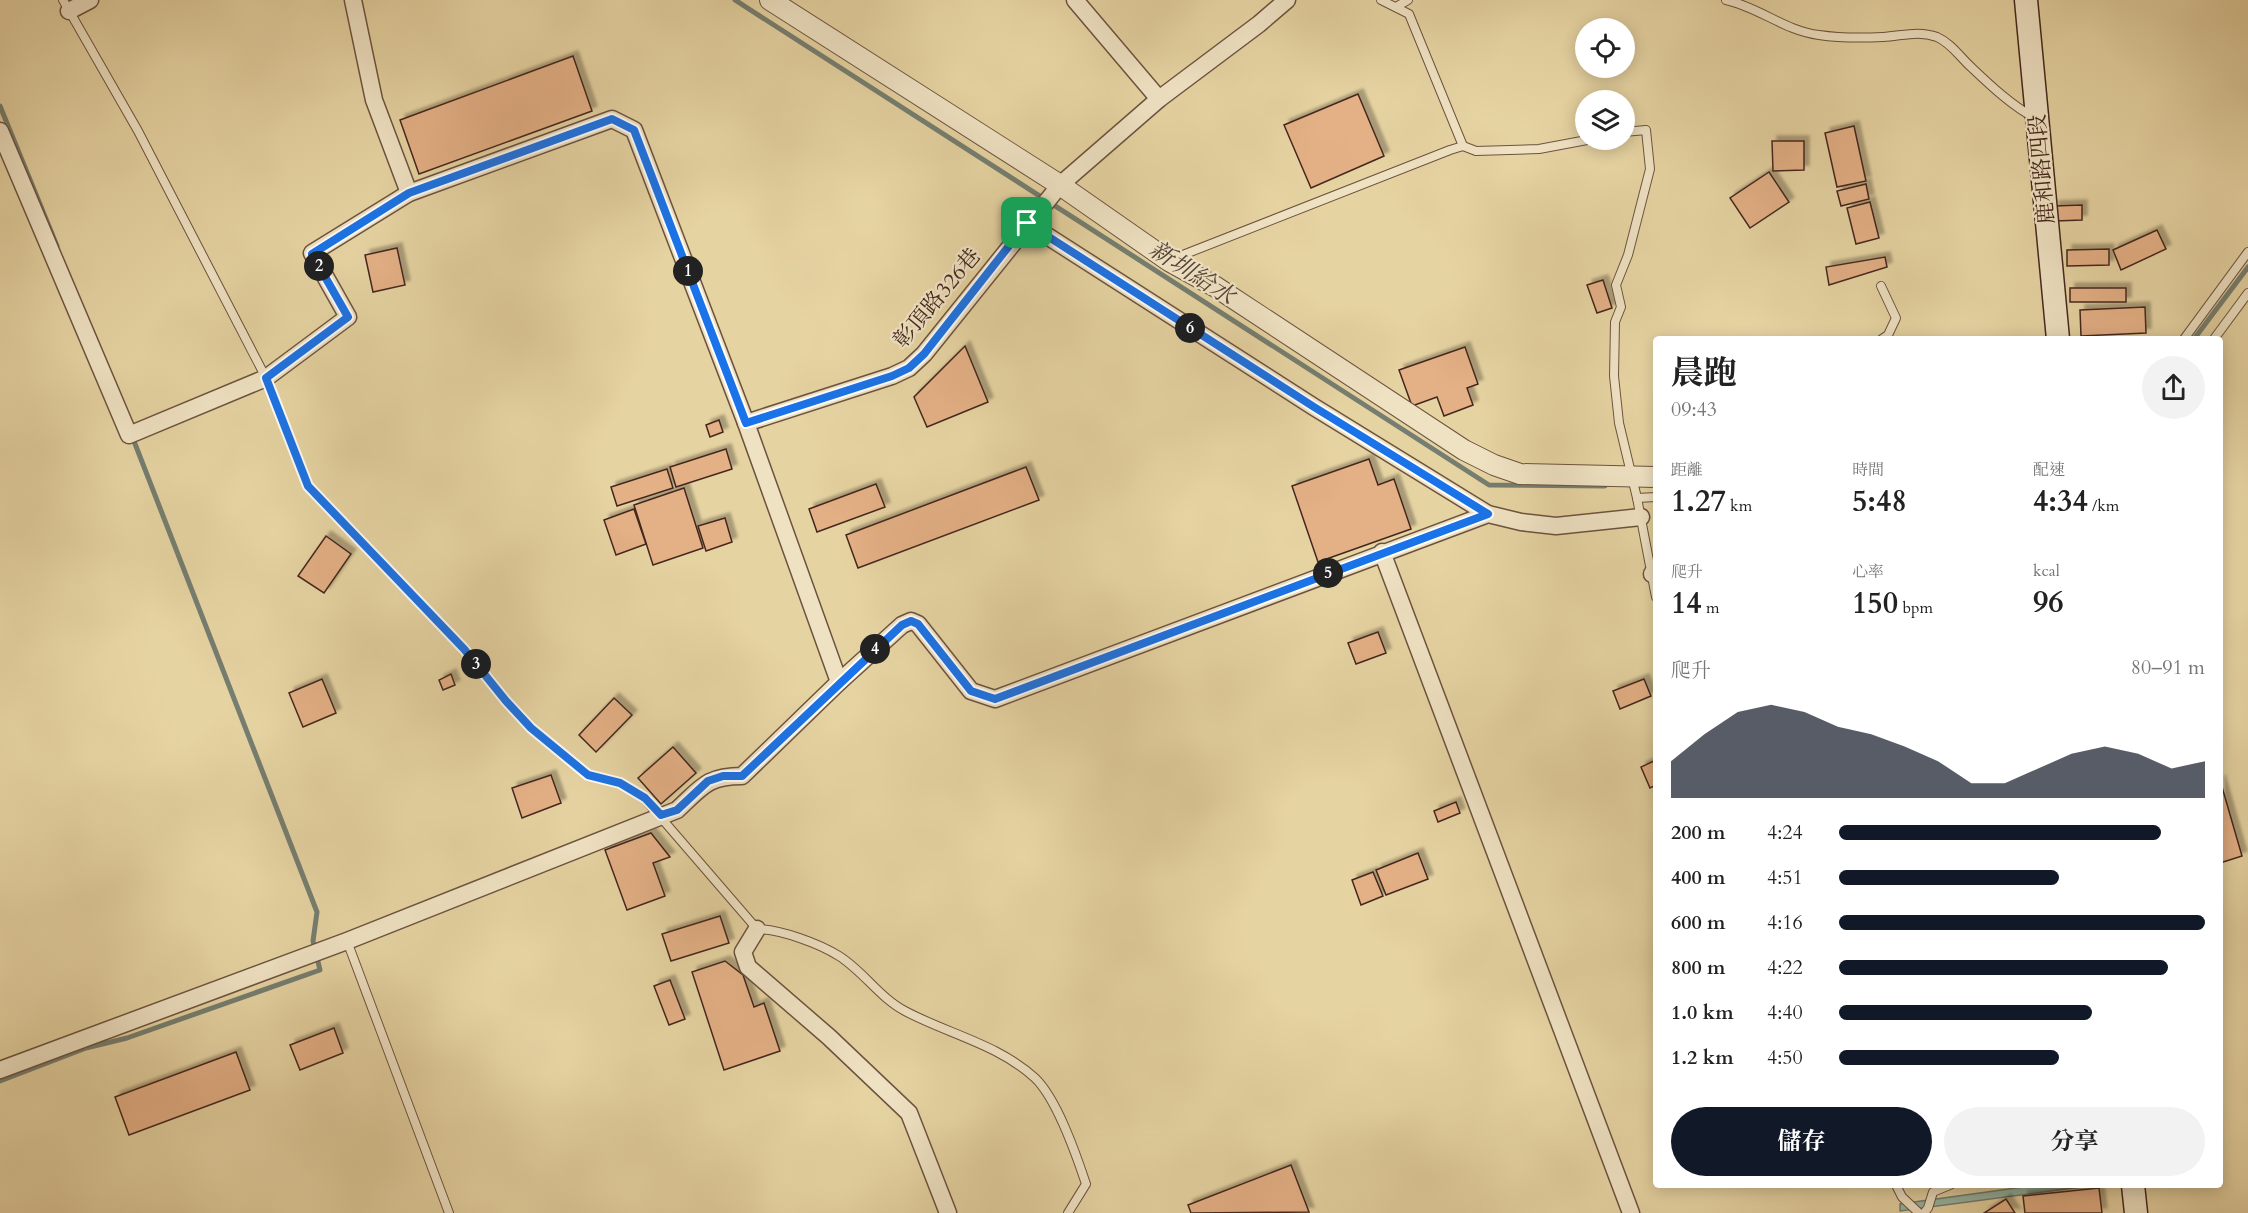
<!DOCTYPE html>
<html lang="zh-TW">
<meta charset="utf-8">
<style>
:root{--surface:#fff;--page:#f2f2f2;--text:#222;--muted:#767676;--accent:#111827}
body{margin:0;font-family:Cardo,"Noto Serif TC",serif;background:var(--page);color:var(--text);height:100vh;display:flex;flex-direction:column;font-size:22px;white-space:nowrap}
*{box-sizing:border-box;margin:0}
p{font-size:20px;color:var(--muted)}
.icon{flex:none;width:33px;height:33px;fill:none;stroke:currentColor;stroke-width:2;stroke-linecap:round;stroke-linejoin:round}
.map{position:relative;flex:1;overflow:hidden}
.sheet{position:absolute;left:1653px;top:336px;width:570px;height:852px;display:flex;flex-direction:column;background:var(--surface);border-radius:6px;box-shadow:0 3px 15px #0003}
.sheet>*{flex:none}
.fabs{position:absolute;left:1575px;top:18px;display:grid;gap:12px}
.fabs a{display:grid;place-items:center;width:60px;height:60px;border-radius:50%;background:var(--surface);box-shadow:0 3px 15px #0003;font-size:30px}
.pin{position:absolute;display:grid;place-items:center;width:51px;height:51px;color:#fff;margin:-26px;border-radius:12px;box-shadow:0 3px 9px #0006}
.km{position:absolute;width:30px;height:30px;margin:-15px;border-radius:50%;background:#222;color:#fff;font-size:16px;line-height:30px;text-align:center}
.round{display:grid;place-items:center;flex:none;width:63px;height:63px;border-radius:32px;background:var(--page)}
.summary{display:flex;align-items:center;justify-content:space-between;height:102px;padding:0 18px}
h1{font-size:33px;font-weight:700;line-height:45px}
.figures{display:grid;grid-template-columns:repeat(3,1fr);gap:9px;height:102px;padding:6px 18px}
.figures div{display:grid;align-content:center}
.figures b{font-size:30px;font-weight:700}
.figures small{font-size:16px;font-weight:400}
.figures p{font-size:16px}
.chart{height:168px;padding:12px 18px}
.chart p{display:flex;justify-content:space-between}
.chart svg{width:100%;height:108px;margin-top:6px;fill:var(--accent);opacity:.7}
.button{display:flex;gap:12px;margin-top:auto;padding:12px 18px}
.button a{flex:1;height:69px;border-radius:36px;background:var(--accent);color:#fff;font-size:24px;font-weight:700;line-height:69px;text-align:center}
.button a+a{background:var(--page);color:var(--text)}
ul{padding:0 18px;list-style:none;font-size:20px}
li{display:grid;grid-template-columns:96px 72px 1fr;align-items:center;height:45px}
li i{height:15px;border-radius:8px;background:var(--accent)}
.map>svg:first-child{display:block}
.water{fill:#96b8a6;stroke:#757e70;stroke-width:1.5}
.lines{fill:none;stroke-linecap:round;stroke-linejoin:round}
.stream{stroke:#757e70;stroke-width:5}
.building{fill:#e4b086;stroke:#44281e;stroke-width:1.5;filter:url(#shadow)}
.service-casing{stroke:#6c533f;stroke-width:10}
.minor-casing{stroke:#6c533f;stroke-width:19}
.tertiary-casing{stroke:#6c533f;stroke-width:22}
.secondary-casing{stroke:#44281e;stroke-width:25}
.service{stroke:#efe2c3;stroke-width:8}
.minor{stroke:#efe2c3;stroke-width:16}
.tertiary{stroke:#efe2c3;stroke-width:20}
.secondary{stroke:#efe2c3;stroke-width:22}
.route-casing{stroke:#fff;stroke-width:12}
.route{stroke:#1a73e8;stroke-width:8}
.labels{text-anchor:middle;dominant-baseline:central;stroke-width:4.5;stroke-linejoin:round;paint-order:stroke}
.street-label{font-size:22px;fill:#44281e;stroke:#efe2c3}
.water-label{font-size:24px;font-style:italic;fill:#544539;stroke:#efe2c3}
</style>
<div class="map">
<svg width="2248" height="1213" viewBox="0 0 2248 1213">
<defs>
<filter id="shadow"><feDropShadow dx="5" dy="-5" stdDeviation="1.5" flood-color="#0004"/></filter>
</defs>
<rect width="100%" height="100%" fill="#e6d3a2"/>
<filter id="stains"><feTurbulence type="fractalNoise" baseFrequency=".00333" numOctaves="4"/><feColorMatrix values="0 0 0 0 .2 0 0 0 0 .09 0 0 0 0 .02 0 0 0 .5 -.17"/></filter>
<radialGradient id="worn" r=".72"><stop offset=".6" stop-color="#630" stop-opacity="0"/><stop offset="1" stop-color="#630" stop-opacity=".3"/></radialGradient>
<!-- water -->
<polygon class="water" points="2037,1185 2096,1185 1900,1211 1900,1204"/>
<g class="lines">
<!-- stream -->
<g class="stream">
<polyline points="735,0 1489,485 1605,486"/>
<polyline points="0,106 57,246"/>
<polyline points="2194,339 2248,267"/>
<polyline points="0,1081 86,1048 127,1038 320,970 313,941 317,912 132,436"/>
</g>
</g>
<!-- building -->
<g class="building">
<polygon points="573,56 592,111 419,174 400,120"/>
<polygon points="1358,94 1384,156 1311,188 1284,125"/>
<polygon points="1854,126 1866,181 1837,187 1825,133"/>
<polygon points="1772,141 1804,141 1804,170 1773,171"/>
<polygon points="1769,172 1789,202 1750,228 1730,198"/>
<polygon points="1866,184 1869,199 1841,206 1837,191"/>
<polygon points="1870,202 1879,238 1856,244 1847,208"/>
<polygon points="2082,205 2082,220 2055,221 2054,206"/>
<polygon points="2157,230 2166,249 2121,270 2113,250"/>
<polygon points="397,248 405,285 373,292 365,255"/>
<polygon points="2109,249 2109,265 2067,266 2067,250"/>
<polygon points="1885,257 1887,267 1829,285 1826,267"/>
<polygon points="1603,280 1612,308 1597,313 1587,285"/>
<rect x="2070" y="288" width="56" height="14"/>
<polygon points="2145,307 2146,333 2081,336 2080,310"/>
<polygon points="965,346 988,402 927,427 914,397"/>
<polygon points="1465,347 1478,384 1467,388 1473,405 1444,416 1437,397 1412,406 1399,370"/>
<polygon points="719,420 723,432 710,437 706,425"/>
<polygon points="726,449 732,469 676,487 670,467"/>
<polygon points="1369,459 1378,485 1394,479 1411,529 1318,562 1292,486"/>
<polygon points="1026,467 1039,500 858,568 846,535"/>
<polygon points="667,469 673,488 617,506 611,487"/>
<polygon points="876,484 885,507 817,532 809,509"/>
<polygon points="684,488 703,548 653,565 634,505"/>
<polygon points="634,509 646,544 616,555 604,520"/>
<polygon points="725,518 732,542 706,551 698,526"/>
<polygon points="326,536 351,554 324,593 298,576"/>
<polygon points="1378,632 1386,653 1356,664 1348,643"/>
<polygon points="451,674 455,685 443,690 439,680"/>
<polygon points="322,679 336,713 303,727 289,693"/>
<polygon points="1644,679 1651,696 1620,709 1613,691"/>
<polygon points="614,698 632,715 596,752 579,735"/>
<polygon points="673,747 696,773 661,804 638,778"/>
<polygon points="1656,760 1656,785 1650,788 1641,767"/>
<polygon points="551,775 561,803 522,818 512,788"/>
<polygon points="2220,780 2242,856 2220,863"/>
<polygon points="1456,802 1460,813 1438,822 1434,811"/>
<polygon points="651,833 670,857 653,863 665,896 627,910 605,850"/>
<polygon points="1418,853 1428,879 1386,895 1376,870"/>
<polygon points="1373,872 1383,896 1361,905 1352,880"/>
<polygon points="720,916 729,943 671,961 662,934"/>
<polygon points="725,961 743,975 754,1007 764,1003 780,1051 724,1070 692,972"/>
<polygon points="670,980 685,1019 669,1025 654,986"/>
<polygon points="334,1028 343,1053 300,1070 290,1045"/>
<polygon points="236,1052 250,1090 129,1135 115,1097"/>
<polygon points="1291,1165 1309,1212 1191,1213 1188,1205"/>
<polygon points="2099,1188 2102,1213 2025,1213 2023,1196"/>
<polygon points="2006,1199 2015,1213 1984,1213"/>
</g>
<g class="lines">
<defs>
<g id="service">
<path d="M63 0 138 131 266 378 308 486 464 649 506 701 531 728 588 775 620 783 644 798 757 929C782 930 818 943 839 956 863 971 880 998 905 1011 948 1034 998 1044 1035 1078 1057 1099 1076 1154 1086 1184L1068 1213"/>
<polyline points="1381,0 1409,14 1463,146"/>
<path d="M1726 0C1759 7 1785 31 1819 35 1839 38 1863 38 1883 37 1902 36 1918 30 1937 37 1951 43 1960 57 1971 67 1990 85 2012 106 2035 118"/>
<polyline points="1396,7 1408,0"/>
<polyline points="1624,132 1646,130 1650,169 1628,255 1616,285 1621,307 1615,322 1614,376 1619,423 1637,498 1656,597"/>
<polyline points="1170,260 1450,150 1463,146 1476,151 1539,149 1587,140"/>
<polyline points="1881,286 1896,318 1888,335 1882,339"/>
<polyline points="2184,339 2248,252"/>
<polyline points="2214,339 2248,293"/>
<polyline points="1637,498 1656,497"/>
<polyline points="347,941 449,1213"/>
<polyline points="1896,1185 1902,1197 1919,1213"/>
<polyline points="1924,1213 1928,1208 1933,1192 1950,1185"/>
</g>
<g id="minor">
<polyline points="353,0 374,100 409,193"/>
<polyline points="1075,0 1159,99"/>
<polyline points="69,11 90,0"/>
<path d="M0 131 129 435 266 378 348 317 312 253 409 193 612 119 634 130 746 423 839 682 742 776C707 776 702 787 677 810L347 941 0 1070"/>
<polyline points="1027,223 1314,407 1488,514"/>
<polyline points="746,423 892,376 909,368 924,354 1060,185 1159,99 1259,24 1287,0"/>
<polyline points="1382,552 1631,1213"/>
<polyline points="1652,574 1656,574"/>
<polyline points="839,682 902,625 911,621 918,624 971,691 995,699 1488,514 1521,522 1556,526 1641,517"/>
<polyline points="757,929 743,952 748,967 829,1037 909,1113 948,1213"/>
</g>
<polyline id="tertiary" points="770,0 1060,185 1169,261 1216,287 1464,450 1494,465 1520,474 1656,477"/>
<g id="secondary">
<polyline points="2026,0 2058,339"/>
<polyline points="2133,1185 2136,1213"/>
</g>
</defs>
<!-- service casing -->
<use href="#service" class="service-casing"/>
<!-- minor casing -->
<use href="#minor" class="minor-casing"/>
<!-- tertiary casing -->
<use href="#tertiary" class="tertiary-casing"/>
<!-- secondary casing -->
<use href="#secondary" class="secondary-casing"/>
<!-- service -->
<use href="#service" class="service"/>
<!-- minor -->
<use href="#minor" class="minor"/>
<!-- tertiary -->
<use href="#tertiary" class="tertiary"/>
<!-- secondary -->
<use href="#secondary" class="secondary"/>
</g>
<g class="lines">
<defs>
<polygon id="route" points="612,119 634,130 746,423 892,376 909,368 924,354 1027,223 1314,407 1488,514 995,699 971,691 918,624 911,621 902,625 742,776 723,776 708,781 677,810 661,815 645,798 620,783 588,775 531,728 506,701 464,649 308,486 266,378 348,317 312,254 409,193"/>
</defs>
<!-- route casing -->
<use href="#route" class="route-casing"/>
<!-- route -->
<use href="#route" class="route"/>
</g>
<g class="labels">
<!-- street labels -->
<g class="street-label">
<text transform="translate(2042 169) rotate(-95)">鹿和路四段</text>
<text transform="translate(937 298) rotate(-50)">彰頂路326巷</text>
</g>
<!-- water labels -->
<g class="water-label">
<text transform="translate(1192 273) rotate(33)">新圳給水</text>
</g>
</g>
<rect width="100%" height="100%" filter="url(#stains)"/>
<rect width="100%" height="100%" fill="url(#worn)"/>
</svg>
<div class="fabs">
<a><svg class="icon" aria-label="locate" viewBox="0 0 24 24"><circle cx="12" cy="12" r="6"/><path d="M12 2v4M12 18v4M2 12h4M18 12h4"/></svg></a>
<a><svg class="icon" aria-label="layers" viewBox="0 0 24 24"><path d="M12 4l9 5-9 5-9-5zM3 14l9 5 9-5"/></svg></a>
</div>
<div class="pin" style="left:1027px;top:223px;background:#1e9e55"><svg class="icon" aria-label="arrive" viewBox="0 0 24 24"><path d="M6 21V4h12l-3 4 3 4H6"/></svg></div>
<b class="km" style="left:688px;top:271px">1</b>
<b class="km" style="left:319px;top:266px">2</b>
<b class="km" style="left:476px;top:664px">3</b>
<b class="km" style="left:875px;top:649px">4</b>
<b class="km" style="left:1328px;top:573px">5</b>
<b class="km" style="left:1190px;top:328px">6</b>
<section class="sheet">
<div class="summary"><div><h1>晨跑</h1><p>09:43</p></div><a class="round"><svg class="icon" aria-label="share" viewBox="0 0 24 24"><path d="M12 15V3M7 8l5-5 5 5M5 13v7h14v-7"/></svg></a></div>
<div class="figures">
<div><p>距離</p><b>1.27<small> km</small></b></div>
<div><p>時間</p><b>5:48</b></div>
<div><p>配速</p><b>4:34<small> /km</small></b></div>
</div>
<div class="figures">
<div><p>爬升</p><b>14<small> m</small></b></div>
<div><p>心率</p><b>150<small> bpm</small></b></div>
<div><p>kcal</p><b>96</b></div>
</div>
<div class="chart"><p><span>爬升</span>80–91 m</p>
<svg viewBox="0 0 160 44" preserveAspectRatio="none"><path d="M0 44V29L10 18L20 9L30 6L40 9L50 15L60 18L70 23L80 29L90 38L100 38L110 32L120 26L130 23L140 26L150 32L160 29V44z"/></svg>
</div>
<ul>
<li><b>200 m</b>4:24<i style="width:88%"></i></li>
<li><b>400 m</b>4:51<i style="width:60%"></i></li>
<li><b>600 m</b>4:16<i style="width:100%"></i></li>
<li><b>800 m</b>4:22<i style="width:90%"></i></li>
<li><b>1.0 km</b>4:40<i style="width:69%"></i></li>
<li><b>1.2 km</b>4:50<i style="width:60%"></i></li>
</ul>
<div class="button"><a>儲存</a><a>分享</a></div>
</section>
</div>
